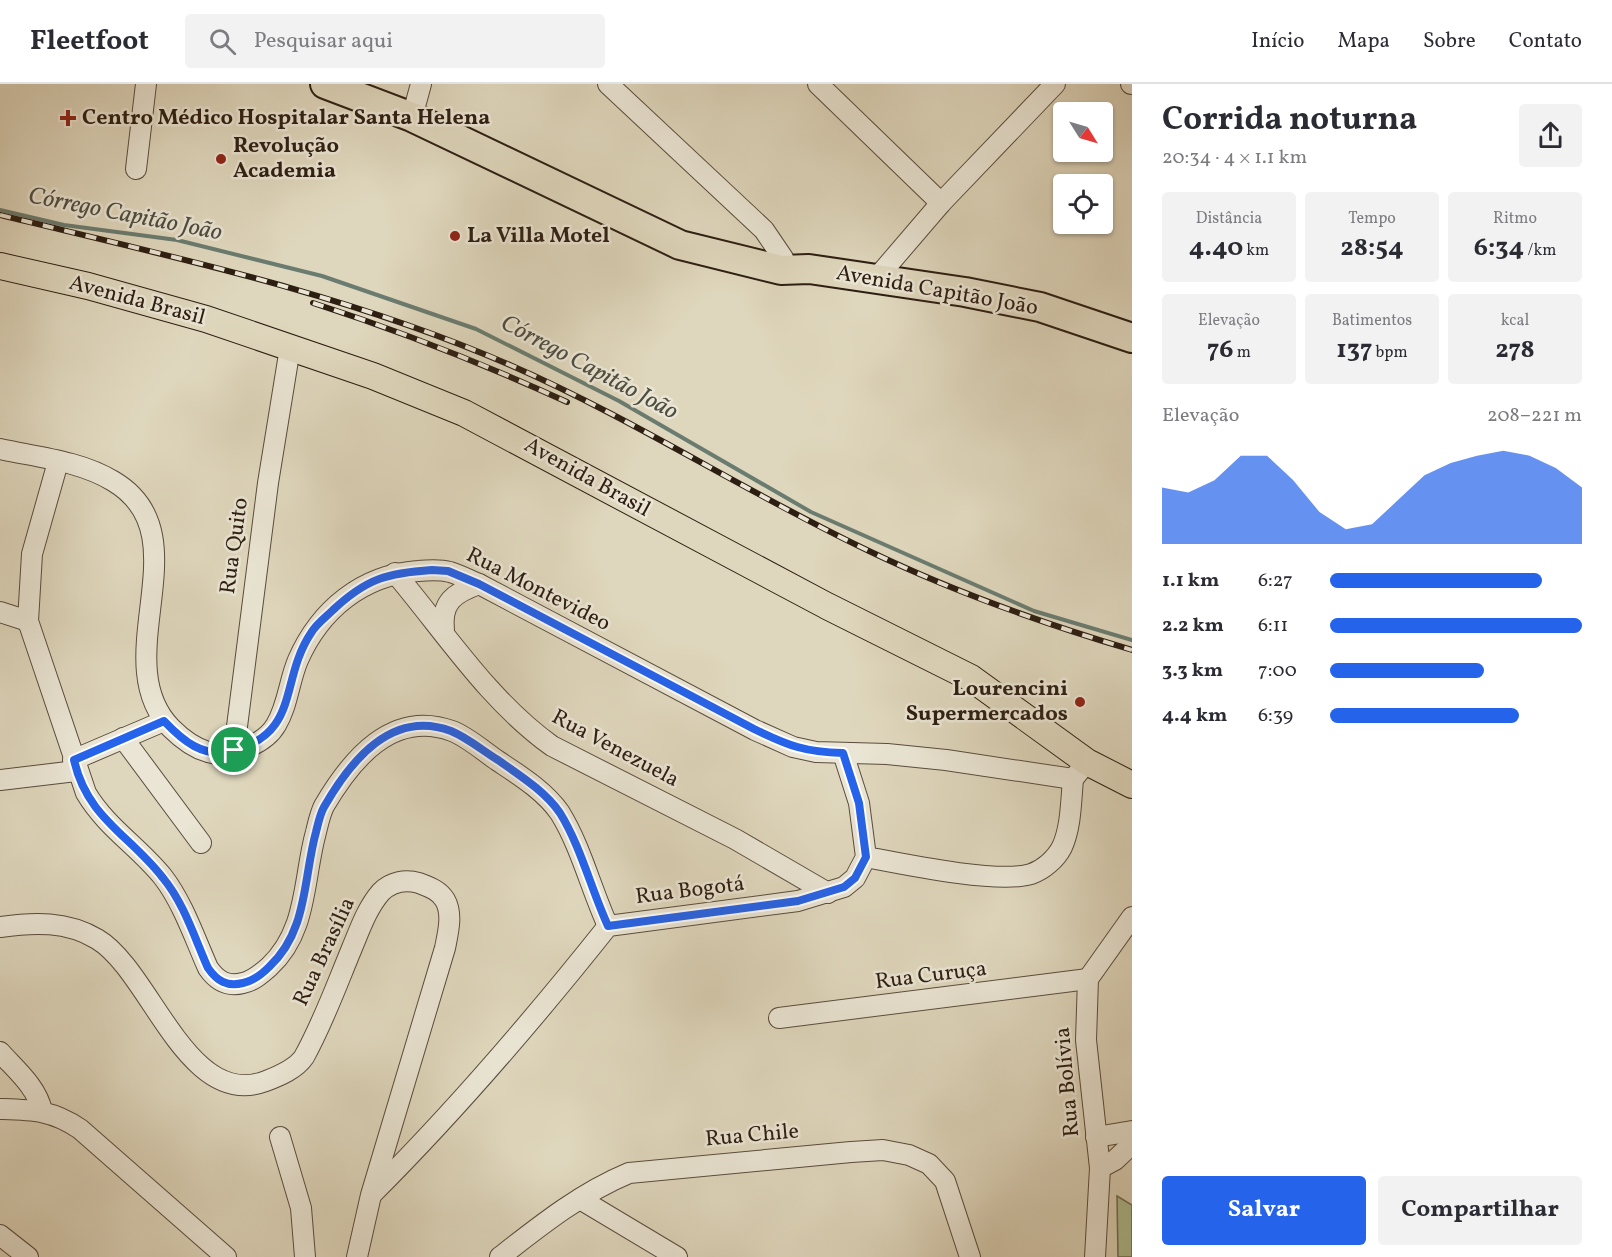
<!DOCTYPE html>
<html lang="pt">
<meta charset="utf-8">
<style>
:root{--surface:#fff;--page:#f2f2f3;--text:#2b2b33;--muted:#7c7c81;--line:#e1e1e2;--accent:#2563eb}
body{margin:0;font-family:Vollkorn,serif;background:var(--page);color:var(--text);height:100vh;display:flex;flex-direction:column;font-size:22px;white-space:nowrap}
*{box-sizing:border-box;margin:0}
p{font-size:20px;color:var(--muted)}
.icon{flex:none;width:33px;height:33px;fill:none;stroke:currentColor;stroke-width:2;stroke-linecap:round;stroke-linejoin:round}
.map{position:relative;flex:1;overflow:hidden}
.drawer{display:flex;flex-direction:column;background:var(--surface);width:480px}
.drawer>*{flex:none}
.needle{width:39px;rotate:127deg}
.buttons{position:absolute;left:1053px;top:18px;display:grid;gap:12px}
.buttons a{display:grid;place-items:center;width:60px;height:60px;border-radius:6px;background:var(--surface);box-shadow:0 2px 4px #0004;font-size:30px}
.pin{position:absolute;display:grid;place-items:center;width:51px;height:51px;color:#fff;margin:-26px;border:3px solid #fff;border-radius:50%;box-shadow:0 2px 6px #0007}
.round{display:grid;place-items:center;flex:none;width:63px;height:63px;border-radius:6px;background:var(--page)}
.summary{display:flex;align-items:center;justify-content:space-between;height:102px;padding:0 30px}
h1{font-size:33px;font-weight:700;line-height:45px}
.metrics{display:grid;grid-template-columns:repeat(3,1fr);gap:9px;height:102px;padding:6px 30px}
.metrics div{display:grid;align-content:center;border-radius:6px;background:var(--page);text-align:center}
.metrics b{font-size:26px;font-weight:700}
.metrics small{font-size:16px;font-weight:400}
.metrics p{font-size:16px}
.chart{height:168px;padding:12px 30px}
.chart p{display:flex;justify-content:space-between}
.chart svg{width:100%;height:108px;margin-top:6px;fill:var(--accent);opacity:.7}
.cta{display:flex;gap:12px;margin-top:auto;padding:12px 30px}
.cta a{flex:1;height:69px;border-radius:6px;background:var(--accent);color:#fff;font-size:24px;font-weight:700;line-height:69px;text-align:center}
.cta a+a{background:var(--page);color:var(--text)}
ul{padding:0 30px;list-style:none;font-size:20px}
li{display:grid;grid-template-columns:96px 72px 1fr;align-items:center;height:45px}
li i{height:15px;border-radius:8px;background:var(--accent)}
header{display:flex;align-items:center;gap:36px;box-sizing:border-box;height:84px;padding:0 30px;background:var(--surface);border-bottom:2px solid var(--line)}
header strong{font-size:28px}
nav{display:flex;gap:33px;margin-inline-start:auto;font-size:21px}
.search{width:420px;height:54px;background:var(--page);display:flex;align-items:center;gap:15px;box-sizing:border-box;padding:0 21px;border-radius:6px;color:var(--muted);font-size:22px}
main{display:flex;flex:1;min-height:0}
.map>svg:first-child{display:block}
.green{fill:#afbf93;stroke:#6e6e52;stroke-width:1.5}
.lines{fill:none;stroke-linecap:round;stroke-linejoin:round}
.stream{stroke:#6a7c70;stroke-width:4}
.minor-casing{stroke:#5a4c3d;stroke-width:22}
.major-casing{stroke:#2d1e12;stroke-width:28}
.highway-casing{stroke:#2d1e12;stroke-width:32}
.minor{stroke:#eae5d4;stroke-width:20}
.major{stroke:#dfd7bd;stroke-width:26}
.highway{stroke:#dfd7bd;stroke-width:28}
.rail-casing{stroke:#2d1e12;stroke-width:6}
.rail{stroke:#eae5d4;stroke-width:4;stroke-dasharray:11;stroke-linecap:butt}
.route-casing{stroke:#fff;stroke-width:12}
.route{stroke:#2563eb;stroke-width:8}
.poi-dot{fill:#8f2418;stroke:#eae5d4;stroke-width:2}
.labels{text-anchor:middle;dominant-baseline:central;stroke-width:5;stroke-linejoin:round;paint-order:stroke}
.poi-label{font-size:22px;font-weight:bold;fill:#2d1e12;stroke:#eae5d4;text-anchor:start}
.street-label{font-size:22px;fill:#2d1e12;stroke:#eae5d4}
.water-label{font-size:24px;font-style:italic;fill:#4c4d41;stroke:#eae5d4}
</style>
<header>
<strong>Fleetfoot</strong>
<div class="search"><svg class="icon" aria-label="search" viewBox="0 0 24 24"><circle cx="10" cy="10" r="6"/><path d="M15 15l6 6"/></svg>Pesquisar aqui</div>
<nav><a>Início</a><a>Mapa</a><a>Sobre</a><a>Contato</a></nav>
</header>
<main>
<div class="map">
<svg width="1132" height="1173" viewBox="0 0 1132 1173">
<rect width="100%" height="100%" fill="#dfd7bd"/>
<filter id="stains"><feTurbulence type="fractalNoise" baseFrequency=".00333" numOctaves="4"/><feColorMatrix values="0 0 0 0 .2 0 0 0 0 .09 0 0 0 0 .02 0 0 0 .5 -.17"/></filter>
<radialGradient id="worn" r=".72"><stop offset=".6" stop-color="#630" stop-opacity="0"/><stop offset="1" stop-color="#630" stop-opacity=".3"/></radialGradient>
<!-- green -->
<polygon class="green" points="1117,1112 1132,1121 1132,1173 1118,1173"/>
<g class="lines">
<!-- stream -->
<polyline class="stream" points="0,126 64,141 177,156 322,192 476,245 619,317 811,428 1034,527 1132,556"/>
<defs>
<g id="minor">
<polyline points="608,0 764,146 783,174 781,186"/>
<polyline points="818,0 941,119"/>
<polyline points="1131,0 1132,0"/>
<polyline points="412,33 421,0"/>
<polyline points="136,85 146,0"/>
<polyline points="875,196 941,119 1055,0"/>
<path d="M0 365C37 373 80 377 113 397 205 451 104 575 171 644 181 654 194 664 208 668 229 675 265 660 276 641 288 621 289 597 298 576 320 526 362 491 418 487 428 486 439 485 450 488 460 491 469 496 479 500L755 646 793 663 816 668 887 670 946 676 1073 695 1087 678"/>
<path d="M58 378 32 470 28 537 86 709C106 743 139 763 163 793 183 819 195 855 208 884 217 897 227 903 243 899 253 897 261 890 269 883 308 847 303 795 316 748 318 740 320 730 324 722 351 676 392 625 452 647 468 653 483 667 498 677 519 691 545 707 560 729 581 763 591 805 608 842"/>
<path d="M395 489C445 548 488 616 552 662L735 755 828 809"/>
<polyline points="0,528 28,537"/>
<path d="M444 546C441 518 454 509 479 500"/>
<polyline points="123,654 201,759"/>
<polyline points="234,666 268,399 290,264"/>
<polyline points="73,676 164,637"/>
<polyline points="0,696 76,687"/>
<path d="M866 773C903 780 998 800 1031 790 1043 786 1056 775 1062 763 1071 744 1071 717 1073 695"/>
<path d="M0 843C34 838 67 837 97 855 151 887 187 1027 266 997 279 992 296 985 304 973 323 939 337 900 352 864 360 845 367 824 381 808 391 798 405 795 419 799 429 803 439 806 445 816 453 830 448 849 445 864L371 1111 357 1173"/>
<polyline points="779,934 1088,895"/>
<path d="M0 968C16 986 37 1003 42 1027"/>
<path d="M0 1025C33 1026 52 1026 80 1045L226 1173"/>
<polyline points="280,1053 301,1124 305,1173"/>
<polyline points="1096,1053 1132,1047"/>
<polyline points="1100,1084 1115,1076 1132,1060"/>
<path d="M373 1109C457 1025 534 935 608 842L798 817 844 803 855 794 866 773 859 719 843 669"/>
<polyline points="580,1115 677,1173"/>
<polyline points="0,1151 28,1173"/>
<path d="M500 1173C541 1141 581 1109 629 1089L851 1068 883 1066 909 1071 929 1080 945 1097 970 1173"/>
<polyline points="1095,1173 1100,1084 1086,956 1088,895 1132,833"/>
</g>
<polyline id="major" points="0,182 88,202 206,235 373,292 464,329 827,522 971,594 1087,678 1132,701"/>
<polyline id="highway" points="325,0 412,33 680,161 781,186 809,185 965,208 1040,223 1132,254"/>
</defs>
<!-- minor casing -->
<use href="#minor" class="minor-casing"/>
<!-- major casing -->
<use href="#major" class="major-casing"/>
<!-- highway casing -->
<use href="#highway" class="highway-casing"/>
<!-- minor -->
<use href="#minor" class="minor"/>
<!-- major -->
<use href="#major" class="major"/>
<!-- highway -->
<use href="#highway" class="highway"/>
<defs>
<g id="rail">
<path d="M0 131C173 173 347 210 510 281 634 335 747 409 869 467 954 508 1042 539 1132 566"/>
<path d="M313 219C400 247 484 280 567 318"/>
</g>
</defs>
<!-- rail casing -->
<use href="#rail" class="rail-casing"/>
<!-- rail -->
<use href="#rail" class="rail"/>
</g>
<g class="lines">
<defs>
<path id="route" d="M432 486 448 487 479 500 754 645C789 662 805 668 843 669L859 719 866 773 855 794 844 803 798 817 608 842C591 805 581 763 560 729 545 707 519 691 498 676 483 667 468 654 451 647 392 625 351 676 324 723 320 730 318 740 316 748 303 795 308 847 269 883 262 890 253 897 243 899 227 903 217 897 208 884 195 855 184 819 163 794 130 751 87 734 74 676L164 637C183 657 203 674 232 667 301 649 279 597 311 549 316 540 326 533 333 526 367 494 388 489 432 486Z"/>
</defs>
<!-- route casing -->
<use href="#route" class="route-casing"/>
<!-- route -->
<use href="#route" class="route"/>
</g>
<!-- markers -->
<g class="poi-dot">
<path d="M65 25h6v6h6v6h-6v6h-6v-6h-6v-6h6z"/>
<circle cx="221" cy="75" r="6"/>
<circle cx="455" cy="152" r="6"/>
<circle cx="1080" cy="618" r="6"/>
</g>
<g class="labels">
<!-- poi labels -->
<g class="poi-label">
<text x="82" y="34">Centro Médico Hospitalar Santa Helena</text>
<text x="233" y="62">Revolução<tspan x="233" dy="25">Academia</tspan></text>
<text x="467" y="152">La Villa Motel</text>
<text x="1068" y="605" text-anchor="end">Lourencini<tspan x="1068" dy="25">Supermercados</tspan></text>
</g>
<!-- street labels -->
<g class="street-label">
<text transform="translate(937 207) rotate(10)">Avenida Capitão João</text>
<text transform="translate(137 217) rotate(15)">Avenida Brasil</text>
<text transform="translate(587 394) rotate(29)">Avenida Brasil</text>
<text transform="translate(235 462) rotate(-82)">Rua Quito</text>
<text transform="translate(538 506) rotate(27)">Rua Montevideo</text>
<text transform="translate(615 665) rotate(28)">Rua Venezuela</text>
<text transform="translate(690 807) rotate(-7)">Rua Bogotá</text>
<text transform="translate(325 868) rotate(-65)">Rua Brasília</text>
<text transform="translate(931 892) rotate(-7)">Rua Curuça</text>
<text transform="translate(1068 998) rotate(-95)">Rua Bolívia</text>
<text transform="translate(752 1052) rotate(-5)">Rua Chile</text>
</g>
<!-- water labels -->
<g class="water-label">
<text transform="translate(125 131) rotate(11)">Córrego Capitão João</text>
<text transform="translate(589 284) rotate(28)">Córrego Capitão João</text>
</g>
</g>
<rect width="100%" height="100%" filter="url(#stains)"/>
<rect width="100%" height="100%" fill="url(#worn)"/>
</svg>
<div class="buttons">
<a><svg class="needle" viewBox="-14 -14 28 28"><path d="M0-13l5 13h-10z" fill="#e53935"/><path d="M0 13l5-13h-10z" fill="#7c7c81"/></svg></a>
<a><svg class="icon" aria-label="locate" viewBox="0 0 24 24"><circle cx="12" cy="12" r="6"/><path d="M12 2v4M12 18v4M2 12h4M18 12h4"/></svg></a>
</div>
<div class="pin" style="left:234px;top:666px;background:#1e9e55"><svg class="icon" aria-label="arrive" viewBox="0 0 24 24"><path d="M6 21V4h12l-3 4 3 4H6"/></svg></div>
</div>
<section class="drawer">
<div class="summary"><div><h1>Corrida noturna</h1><p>20:34 · 4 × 1.1 km</p></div><a class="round"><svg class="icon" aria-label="share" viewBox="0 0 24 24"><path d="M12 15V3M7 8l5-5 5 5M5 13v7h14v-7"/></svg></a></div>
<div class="metrics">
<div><p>Distância</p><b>4.40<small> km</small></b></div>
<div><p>Tempo</p><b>28:54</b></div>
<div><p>Ritmo</p><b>6:34<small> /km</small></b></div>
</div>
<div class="metrics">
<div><p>Elevação</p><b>76<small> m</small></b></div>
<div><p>Batimentos</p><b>137<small> bpm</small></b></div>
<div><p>kcal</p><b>278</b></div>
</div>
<div class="chart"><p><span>Elevação</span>208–221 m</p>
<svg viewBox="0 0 160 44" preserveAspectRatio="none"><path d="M0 44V21L10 23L20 18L30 8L40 8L50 18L60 31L70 38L80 36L90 26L100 16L110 11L120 8L130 6L140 8L150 13L160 21V44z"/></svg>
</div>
<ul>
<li><b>1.1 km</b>6:27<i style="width:84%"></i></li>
<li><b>2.2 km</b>6:11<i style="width:100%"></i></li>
<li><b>3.3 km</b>7:00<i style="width:61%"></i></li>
<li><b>4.4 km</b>6:39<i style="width:75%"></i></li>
</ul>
<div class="cta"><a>Salvar</a><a>Compartilhar</a></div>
</section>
</main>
